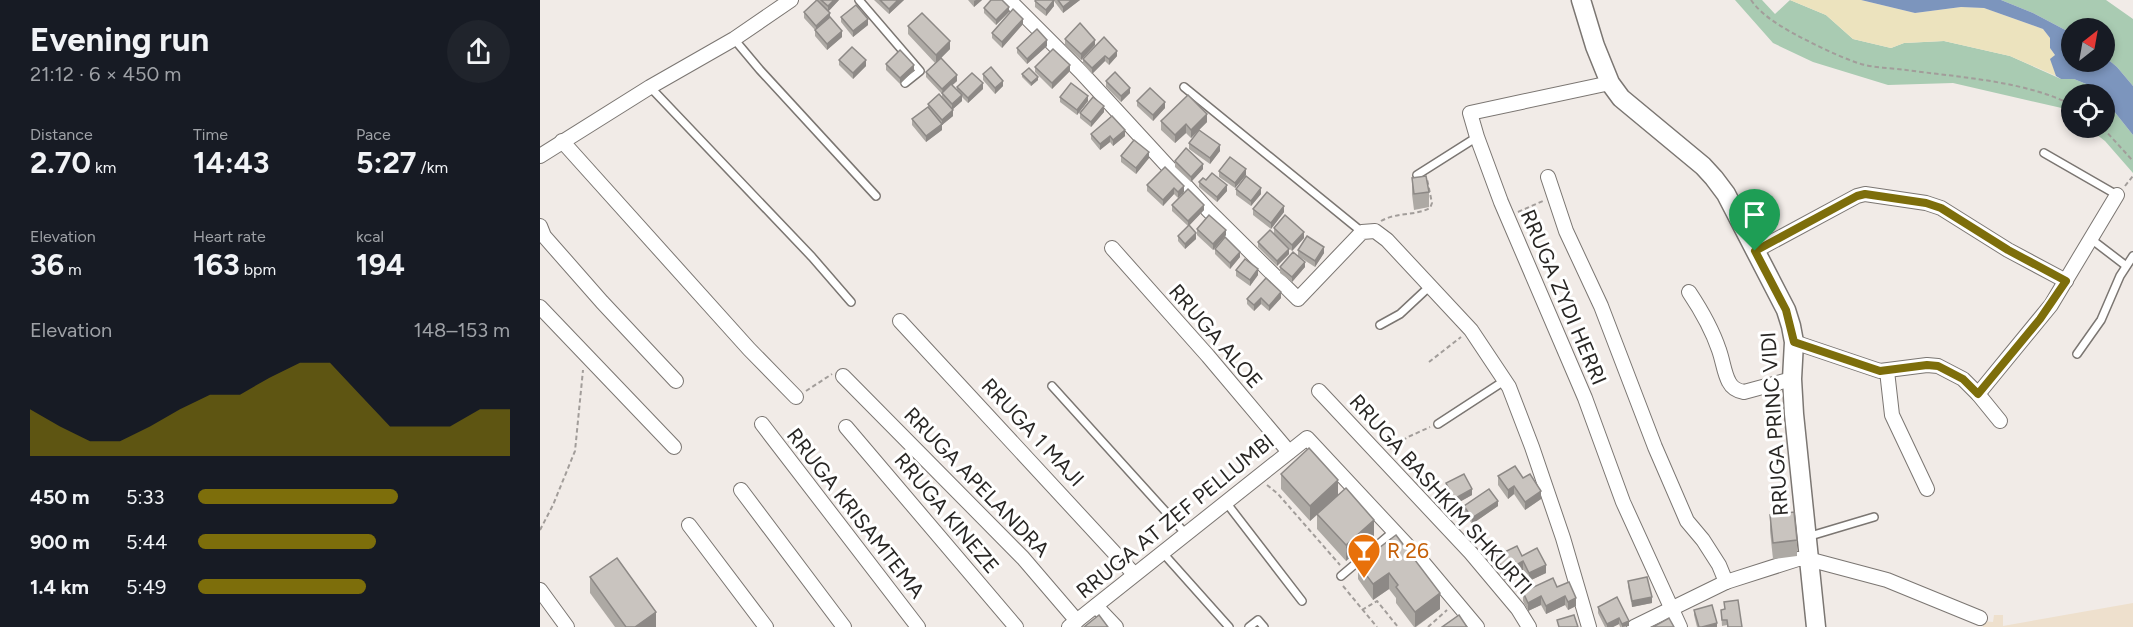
<!DOCTYPE html>
<meta charset="utf-8">
<style>
:root{--surface:#171b24;--page:#20242c;--text:#f1f3f6;--muted:#9ea1a6;--accent:#7d6e0b}
body{margin:0;font-family:Figtree,sans-serif;background:var(--page);color:var(--text);height:100vh;display:flex;flex-direction:column;font-size:22px;white-space:nowrap}
*{box-sizing:border-box;margin:0}
p{font-size:20px;color:var(--muted)}
.icon{flex:none;width:33px;height:33px;fill:none;stroke:currentColor;stroke-width:2;stroke-linecap:round;stroke-linejoin:round}
.map{position:relative;flex:1;overflow:hidden}
.panel{display:flex;flex-direction:column;background:var(--surface);width:540px}
.panel>*{flex:none}
.needle{width:39px;rotate:31deg}
.tools{position:absolute;left:1521px;top:18px;display:grid;gap:12px}
.tools a{display:grid;place-items:center;width:54px;height:54px;border-radius:50%;background:var(--surface);box-shadow:0 3px 9px #0003;font-size:30px}
.pin{position:absolute;display:grid;place-items:center;width:51px;height:51px;color:#fff;margin:-62px -26px;border-radius:50% 50% 50% 0;rotate:-45deg;box-shadow:0 0 6px #0007}
.pin .icon{rotate:45deg}
.round{display:grid;place-items:center;flex:none;width:63px;height:63px;border-radius:32px;background:var(--page)}
.overview{display:flex;align-items:center;justify-content:space-between;height:102px;padding:0 30px}
h1{font-size:33px;font-weight:700;line-height:45px}
.metrics{display:grid;grid-template-columns:repeat(3,1fr);gap:9px;height:102px;padding:6px 30px}
.metrics div{display:grid;align-content:center}
.metrics b{font-size:30px;font-weight:700}
.metrics small{font-size:16px;font-weight:400}
.metrics p{font-size:16px}
.chart{height:168px;padding:12px 30px}
.chart p{display:flex;justify-content:space-between}
.chart svg{width:100%;height:108px;margin-top:6px;fill:var(--accent);opacity:.7}
ul{padding:0 30px;list-style:none;font-size:20px}
li{display:grid;grid-template-columns:96px 72px 1fr;align-items:center;height:45px}
li i{height:15px;border-radius:8px;background:var(--accent)}
main{display:flex;flex:1;min-height:0}
.map>svg:first-child{display:block}
.commercial{fill:#eee0cd}
.green{fill:#a9cbb2}
.sand{fill:#ece3be}
.water{fill:#7c95bd}
.lines{fill:none;stroke-linecap:round;stroke-linejoin:round}
.lane-casing{stroke:#7b7672;stroke-width:10}
.street-casing{stroke:#7b7672;stroke-width:16}
.secondary-casing{stroke:#7b7672;stroke-width:21}
.path{stroke:#a29d9a;stroke-width:2;stroke-dasharray:4.5 3;stroke-linecap:butt}
.lane{stroke:#fff;stroke-width:7}
.street{stroke:#fff;stroke-width:14}
.secondary{stroke:#fff;stroke-width:18}
.wall{fill:#ada9a4}
.shaded-wall{fill:#8d8986}
.building{fill:#c9c4bf;stroke:#8d8986;stroke-width:1.5}
.route-casing{stroke:#fff;stroke-width:12}
.route{stroke:#7d6e0b;stroke-width:8}
.labels{text-anchor:middle;dominant-baseline:central;stroke-width:6;stroke-linejoin:round;paint-order:stroke}
.street-label{font-size:21px;fill:#282624;stroke:#fff}
.food-label{font-size:21px;fill:#c56008;stroke:#fff;text-anchor:start}
</style>
<main>
<section class="panel">
<div class="overview"><div><h1>Evening run</h1><p>21:12 · 6 × 450 m</p></div><a class="round"><svg class="icon" aria-label="share" viewBox="0 0 24 24"><path d="M12 15V3M7 8l5-5 5 5M5 13v7h14v-7"/></svg></a></div>
<div class="metrics">
<div><p>Distance</p><b>2.70<small> km</small></b></div>
<div><p>Time</p><b>14:43</b></div>
<div><p>Pace</p><b>5:27<small> /km</small></b></div>
</div>
<div class="metrics">
<div><p>Elevation</p><b>36<small> m</small></b></div>
<div><p>Heart rate</p><b>163<small> bpm</small></b></div>
<div><p>kcal</p><b>194</b></div>
</div>
<div class="chart"><p><span>Elevation</span>148–153 m</p>
<svg viewBox="0 0 160 44" preserveAspectRatio="none"><path d="M0 44V25L10 32L20 38L30 38L40 32L50 25L60 19L70 19L80 12L90 6L100 6L110 19L120 32L130 32L140 32L150 25L160 25V44z"/></svg>
</div>
<ul>
<li><b>450 m</b>5:33<i style="width:64%"></i></li>
<li><b>900 m</b>5:44<i style="width:57%"></i></li>
<li><b>1.4 km</b>5:49<i style="width:54%"></i></li>
</ul>
</section>
<div class="map">
<svg width="1593" height="627" viewBox="0 0 1593 627">
<rect width="100%" height="100%" fill="#f1ebe7"/>
<!-- commercial -->
<polygon class="commercial" points="1593,603 1593,627 1443,627 1443,621 1453,622 1454,615 1463,615 1463,626"/>
<!-- green -->
<g class="green">
<polygon points="1195,0 1222,0 1235,14 1250,0 1286,15 1313,39 1351,48 1364,43 1404,41 1470,56 1521,79 1534,79 1551,86 1559,94 1532,94 1531,113 1526,109 1413,83 1348,85 1273,62 1233,43"/>
<polygon points="1461,0 1566,0 1593,19 1593,86 1577,67 1565,57 1564,28 1532,28 1531,33 1493,13"/>
<polygon points="1565,100 1593,135 1593,173 1565,141 1548,128 1564,128"/>
</g>
<!-- sand -->
<polygon class="sand" points="1250,0 1321,0 1375,13 1421,7 1444,8 1503,29 1510,38 1510,48 1515,55 1511,60 1516,76 1470,56 1404,41 1364,43 1351,48 1313,39 1286,15"/>
<!-- water -->
<polygon class="water" points="1321,0 1461,0 1493,13 1531,33 1532,62 1564,62 1565,57 1577,67 1593,86 1593,135 1565,100 1564,94 1559,94 1551,86 1534,79 1521,79 1516,76 1510,59 1515,55 1510,48 1510,38 1503,29 1444,8 1421,7 1375,13"/>
<g class="lines">
<defs>
<g id="lane">
<polyline points="319,0 380,71 365,83"/>
<polyline points="194,39 220,70 336,196"/>
<polyline points="110,87 272,257 311,302"/>
<polyline points="644,87 822,232"/>
<polyline points="1504,153 1577,195"/>
<polyline points="877,175 937,137"/>
<polyline points="1551,239 1585,265"/>
<polyline points="840,325 860,314 890,286"/>
<polyline points="1537,354 1561,320 1580,276 1593,256"/>
<polyline points="512,386 645,533"/>
<polyline points="898,424 964,381"/>
<polyline points="685,501 762,601"/>
<polyline points="1267,537 1334,517"/>
<polyline points="622,552 689,627"/>
<polyline points="801,576 854,531"/>
<polyline points="709,627 718,620 724,627"/>
</g>
<g id="street">
<polyline points="469,0 541,72 668,210 758,299 822,232 835,231 847,240 931,330 969,387 992,447 1023,538 1049,627"/>
<polyline points="1070,83 930,113 937,137 961,202 1045,398 1083,502 1140,627"/>
<polyline points="22,141 209,349 256,397"/>
<polyline points="0,156 110,87 194,39 251,0"/>
<polyline points="1008,177 1026,231 1061,306 1115,447 1147,521 1163,540 1179,565 1186,582"/>
<polyline points="0,226 4,236 62,302 136,381"/>
<polyline points="572,248 668,356 749,452"/>
<polyline points="1215,251 1317,196 1325,194 1386,203 1401,208 1468,250 1526,281"/>
<path d="M1149 292C1161 310 1172 329 1179 350 1183 361 1184 373 1189 382 1192 388 1198 391 1204 392L1252 379"/>
<polyline points="0,307 134,447"/>
<polyline points="360,321 594,574"/>
<polyline points="1254,342 1340,371 1387,365 1398,366 1423,379 1438,394 1460,421"/>
<polyline points="1347,371 1352,415 1387,489"/>
<polyline points="303,376 483,558 537,621"/>
<polyline points="779,391 931,553 978,609 989,627"/>
<polyline points="1438,394 1511,305 1577,195"/>
<polyline points="222,424 378,627"/>
<polyline points="306,427 476,627"/>
<polyline points="201,490 304,627"/>
<polyline points="149,525 226,627"/>
<polyline points="0,590 27,627"/>
<polyline points="556,606 576,627"/>
<polyline points="529,627 767,438 880,559 937,627"/>
<polyline points="1094,627 1186,582 1258,559 1268,559 1347,580 1440,618"/>
</g>
<polyline id="secondary" points="1041,0 1055,46 1070,83 1081,98 1163,166 1174,178 1186,194 1246,310 1251,326 1254,342 1252,379 1254,414 1276,627"/>
</defs>
<!-- lane casing -->
<use href="#lane" class="lane-casing"/>
<!-- street casing -->
<use href="#street" class="street-casing"/>
<!-- secondary casing -->
<use href="#secondary" class="secondary-casing"/>
<!-- path -->
<g class="path">
<path d="M1211 0C1222 16 1242 27 1258 36 1278 46 1299 57 1321 64 1335 68 1352 68 1366 70 1417 77 1486 81 1532 105"/>
<polyline points="1563,128 1593,161"/>
<polyline points="1585,186 1593,176"/>
<polyline points="978,212 1003,201"/>
<path d="M841 221C857 212 875 216 890 208L892 203 887 179"/>
<polyline points="889,362 921,337"/>
<polyline points="266,391 292,374"/>
<polyline points="850,449 868,437 890,427"/>
<polyline points="727,485 738,494 800,565"/>
<polyline points="0,530 13,505 35,451 43,370"/>
<polyline points="803,586 837,627"/>
<polyline points="822,610 837,601 858,627"/>
<polyline points="888,627 907,610"/>
</g>
<!-- lane -->
<use href="#lane" class="lane"/>
<!-- street -->
<use href="#street" class="street"/>
<!-- secondary -->
<use href="#secondary" class="secondary"/>
</g>
<!-- wall -->
<g class="wall">
<polygon points="275,0 299,0 288,11 290,18 302,37 287,50 275,36 275,30 264,18 264,12 276,1"/>
<polygon points="334,0 364,0 349,14"/>
<polygon points="428,0 442,0 434,7"/>
<polygon points="496,0 540,0 523,13 514,1 514,6 506,16 495,7 495,1"/>
<polygon points="444,8 469,12 456,25 444,13"/>
<polygon points="301,17 328,25 313,37 301,22"/>
<polygon points="483,24 462,48 452,38 452,33"/>
<polygon points="368,26 410,49 401,58 417,81 412,85 417,91 417,87 443,89 428,103 422,97 422,101 413,109 413,116 402,125 402,130 386,142 372,125 372,119 388,107 388,104 402,97 402,94 386,77 386,72 395,63 368,34"/>
<polygon points="564,37 577,56 569,65 565,61 552,74 543,64 543,59"/>
<polygon points="525,39 555,45 541,60 525,45"/>
<polygon points="507,46 487,64 477,53 477,48"/>
<polygon points="299,60 326,66 313,79 299,65"/>
<polygon points="346,64 374,70 360,84 346,70"/>
<polygon points="495,67 530,71 512,89 495,72"/>
<polygon points="443,74 463,86 455,94 443,80"/>
<polygon points="482,74 498,80 491,86 482,77"/>
<polygon points="566,81 590,93 581,102 566,87"/>
<polygon points="520,97 548,101 537,115 520,102"/>
<polygon points="597,101 625,108 613,121 597,106"/>
<polygon points="564,112 551,127 540,118 540,113"/>
<polygon points="621,121 667,122 659,130 680,151 670,164 649,149 649,143 658,131 651,138 646,133 635,143 621,130"/>
<polygon points="551,134 585,136 573,146 570,142 560,150 551,139"/>
<polygon points="581,156 609,158 596,174 581,162"/>
<polygon points="635,161 663,169 651,182 635,167"/>
<polygon points="679,171 706,175 695,188 679,177"/>
<polygon points="872,178 889,192 889,207 874,210 872,194"/>
<polygon points="666,180 687,191 677,202 659,187 659,182"/>
<polygon points="607,185 644,186 644,192 638,198 634,194 623,206 607,191"/>
<polygon points="696,189 721,194 711,206 696,195"/>
<polygon points="632,205 664,210 649,225 656,239 645,249 638,241 638,236 648,226 632,211"/>
<polygon points="713,209 744,212 731,229 713,215"/>
<polygon points="734,228 764,238 752,251 743,243 749,254 737,266 718,247 718,242 734,233"/>
<polygon points="657,229 686,235 673,250 657,235"/>
<polygon points="675,249 700,257 690,269 675,254"/>
<polygon points="758,250 784,253 775,267 758,256"/>
<polygon points="740,267 765,267 752,282 740,273"/>
<polygon points="696,270 718,275 710,286 696,276"/>
<polygon points="741,298 729,311 721,304 714,311 707,304 707,299"/>
<polygon points="741,474 798,495 834,536 806,561 777,529 777,515 770,521 741,489"/>
<polygon points="958,476 983,478 1001,499 985,510 974,494 968,499 958,485"/>
<polygon points="906,483 932,495 914,505 906,489"/>
<polygon points="924,506 958,506 932,524 924,512"/>
<polygon points="1230,515 1257,540 1257,556 1233,559 1230,531"/>
<polygon points="856,535 900,609 876,627 874,627 856,603 856,598 849,589 833,600 818,579 818,564"/>
<polygon points="956,556 982,556 1006,573 989,581 983,570 964,580 956,564"/>
<polygon points="50,577 116,627 75,627 50,593"/>
<polygon points="1088,581 1112,603 1092,607 1088,586"/>
<polygon points="1017,587 1036,606 1028,610 1025,605 1006,614 1001,605 988,611 983,601 983,592"/>
<polygon points="1077,597 1089,626 1080,627 1079,624 1073,627 1065,627 1058,613 1058,607"/>
<polygon points="1184,602 1202,627 1187,627 1187,625 1182,626 1181,610 1185,610"/>
<polygon points="1154,610 1177,627 1157,627 1154,615"/>
</g>
<!-- shaded-wall -->
<g class="shaded-wall">
<polygon points="294,0 299,0 288,12 288,6"/>
<polygon points="358,0 364,0 349,14 349,9"/>
<polygon points="436,0 442,0 434,7 434,1"/>
<polygon points="514,0 514,6 506,16 506,10"/>
<polygon points="532,0 540,0 523,13 523,7"/>
<polygon points="469,7 469,12 456,25 456,20"/>
<polygon points="290,13 290,19 276,31 276,26"/>
<polygon points="328,19 328,25 313,37 313,31"/>
<polygon points="483,19 483,24 462,48 462,42"/>
<polygon points="302,31 302,37 287,50 287,44"/>
<polygon points="507,40 507,46 487,64 487,59"/>
<polygon points="555,40 555,45 541,60 541,54"/>
<polygon points="410,41 410,49 396,63 396,55"/>
<polygon points="577,51 577,56 569,65 569,59"/>
<polygon points="565,56 565,61 552,74 552,68"/>
<polygon points="326,60 326,66 313,79 313,73"/>
<polygon points="374,65 374,70 360,84 360,78"/>
<polygon points="530,65 530,71 512,89 512,83"/>
<polygon points="417,75 417,81 403,94 402,89"/>
<polygon points="498,77 498,80 491,86 491,83"/>
<polygon points="463,81 463,86 455,94 455,88"/>
<polygon points="443,83 443,89 428,103 428,98"/>
<polygon points="590,88 590,93 581,102 581,96"/>
<polygon points="422,95 422,101 412,110 412,104"/>
<polygon points="548,96 548,101 537,115 537,110"/>
<polygon points="625,102 625,108 613,121 613,115"/>
<polygon points="564,106 564,112 551,127 551,122"/>
<polygon points="413,110 413,116 402,125 402,120"/>
<polygon points="667,114 667,122 651,138 651,130"/>
<polygon points="402,124 402,130 386,142 386,136"/>
<polygon points="646,124 646,133 635,143 635,135"/>
<polygon points="585,130 585,136 573,146 573,140"/>
<polygon points="570,136 570,142 560,150 560,144"/>
<polygon points="680,145 680,151 670,164 670,158"/>
<polygon points="609,152 609,158 596,174 596,168"/>
<polygon points="663,164 663,169 651,182 651,177"/>
<polygon points="706,169 706,175 695,188 695,183"/>
<polygon points="687,185 687,191 677,202 677,197"/>
<polygon points="644,186 644,192 638,198 638,192"/>
<polygon points="634,188 634,194 623,206 623,200"/>
<polygon points="721,188 721,194 711,206 711,201"/>
<polygon points="664,205 664,210 648,227 648,221"/>
<polygon points="744,206 744,212 731,229 731,223"/>
<polygon points="686,230 686,235 673,250 673,244"/>
<polygon points="764,232 764,238 752,251 752,245"/>
<polygon points="656,233 656,239 645,249 645,244"/>
<polygon points="784,247 784,253 775,267 775,261"/>
<polygon points="749,249 749,254 737,266 737,261"/>
<polygon points="700,252 700,257 690,269 690,263"/>
<polygon points="765,262 765,267 752,282 752,277"/>
<polygon points="718,269 718,275 710,286 710,280"/>
<polygon points="741,292 741,298 729,311 729,306"/>
<polygon points="721,298 721,304 714,311 714,305"/>
<polygon points="798,480 798,495 770,521 770,506"/>
<polygon points="974,486 974,494 968,499 968,490"/>
<polygon points="932,489 932,495 914,505 914,499"/>
<polygon points="1001,491 1001,499 985,510 985,502"/>
<polygon points="958,501 958,506 932,524 932,518"/>
<polygon points="834,520 834,536 806,561 806,545"/>
<polygon points="983,561 983,570 964,580 964,572"/>
<polygon points="1006,565 1006,573 989,581 989,573"/>
<polygon points="849,573 849,589 833,600 833,584"/>
<polygon points="900,593 900,609 875,627 875,612"/>
<polygon points="1001,596 1001,605 988,611 988,603"/>
<polygon points="1025,596 1025,605 1006,614 1006,606"/>
<polygon points="1112,597 1112,603 1092,607 1092,601"/>
<polygon points="1036,598 1036,606 1028,610 1028,602"/>
<polygon points="116,612 116,627 95,627"/>
<polygon points="1079,618 1079,624 1073,627 1067,627 1067,624"/>
<polygon points="1089,621 1089,626 1082,627 1082,624"/>
<polygon points="1177,623 1177,627 1162,627"/>
</g>
<!-- building -->
<g class="building">
<polygon points="277,0 290,13 276,26 264,12"/>
<polygon points="281,0 294,0 288,6"/>
<polygon points="340,0 358,0 349,9"/>
<polygon points="451,0 462,0 469,7 456,20 444,8"/>
<polygon points="496,0 514,0 506,10 495,1"/>
<polygon points="518,0 532,0 523,7"/>
<polygon points="316,5 328,19 313,31 301,17"/>
<polygon points="473,9 483,19 462,42 452,33"/>
<polygon points="382,13 410,41 396,55 368,26"/>
<polygon points="290,17 302,31 287,44 275,30"/>
<polygon points="540,23 555,40 541,54 525,39"/>
<polygon points="497,29 507,40 487,59 477,48"/>
<polygon points="564,37 577,51 569,59 565,56 552,68 543,59"/>
<polygon points="312,47 326,60 313,73 299,60"/>
<polygon points="513,49 530,65 512,83 495,67"/>
<polygon points="360,50 374,65 360,78 346,64"/>
<polygon points="401,58 417,75 402,89 386,72"/>
<polygon points="451,67 463,81 455,88 443,74"/>
<polygon points="489,68 498,77 491,83 482,74"/>
<polygon points="575,72 590,88 581,96 566,81"/>
<polygon points="432,73 443,83 428,98 417,87"/>
<polygon points="531,83 548,96 537,110 520,97"/>
<polygon points="411,84 422,95 412,104 402,93"/>
<polygon points="610,88 625,102 613,115 597,101"/>
<polygon points="399,94 413,110 402,120 388,104"/>
<polygon points="648,95 667,114 651,130 646,124 635,135 621,121"/>
<polygon points="553,97 564,106 551,122 540,113"/>
<polygon points="388,107 402,124 386,136 372,119"/>
<polygon points="572,116 585,130 573,140 570,136 560,144 551,134"/>
<polygon points="659,130 680,145 670,158 649,143"/>
<polygon points="594,140 609,152 596,168 581,156"/>
<polygon points="646,148 663,164 651,177 635,161"/>
<polygon points="690,157 706,169 695,183 679,171"/>
<polygon points="625,167 644,186 638,192 634,188 623,200 607,185"/>
<polygon points="672,173 687,185 677,197 659,182 663,178 666,180"/>
<polygon points="706,176 721,188 711,201 696,189"/>
<polygon points="886,176 889,192 874,194 872,178"/>
<polygon points="648,189 664,205 648,221 632,205"/>
<polygon points="727,192 744,206 731,223 713,209"/>
<polygon points="669,215 686,230 673,244 657,229"/>
<polygon points="745,215 764,232 752,245 734,228"/>
<polygon points="649,225 656,233 645,244 638,236"/>
<polygon points="730,230 749,249 737,261 718,242"/>
<polygon points="767,236 784,247 775,261 758,250"/>
<polygon points="685,237 700,252 690,263 675,249"/>
<polygon points="753,252 765,262 752,277 740,267"/>
<polygon points="705,259 718,269 710,280 696,270"/>
<polygon points="726,278 741,292 729,306 721,298 714,305 707,299"/>
<polygon points="769,448 798,480 770,506 741,474"/>
<polygon points="975,466 983,478 990,474 1001,491 985,502 974,486 968,490 958,476"/>
<polygon points="924,474 932,489 914,499 906,483"/>
<polygon points="806,488 834,520 806,545 777,514"/>
<polygon points="949,489 958,501 932,518 924,506"/>
<polygon points="1254,512 1257,540 1233,543 1230,515"/>
<polygon points="856,535 900,593 875,612 856,587 858,585 849,573 833,584 818,564"/>
<polygon points="977,546 982,556 997,548 1006,565 989,573 983,561 964,572 956,556"/>
<polygon points="77,558 116,612 95,627 86,627 50,577"/>
<polygon points="1107,577 1112,597 1092,601 1088,581"/>
<polygon points="1013,578 1017,587 1029,582 1036,598 1028,602 1025,596 1006,606 1001,596 988,603 983,592"/>
<polygon points="1077,597 1089,621 1082,624 1079,618 1067,624 1058,607"/>
<polygon points="1198,600 1202,627 1188,627 1187,620 1182,620 1181,610 1185,609 1184,602"/>
<polygon points="1172,605 1177,623 1162,627 1159,627 1154,610"/>
<polygon points="559,615 568,627 544,627"/>
<polygon points="919,615 927,627 902,627"/>
<polygon points="1034,615 1038,627 1019,627 1017,620"/>
<polygon points="1129,618 1134,627 1113,627"/>
</g>
<g class="lines">
<defs>
<polygon id="route" points="1325,194 1386,203 1401,208 1468,250 1526,281 1500,319 1438,394 1423,379 1398,366 1387,365 1340,371 1254,342 1246,310 1215,251 1317,196"/>
</defs>
<!-- route casing -->
<use href="#route" class="route-casing"/>
<!-- route -->
<use href="#route" class="route"/>
</g>
<!-- icons -->
<defs>
<symbol id="bar-pin" viewBox="-11 -11 22 30"><path d="M0 17L-7.5 6A9.5 9.5 0 1 1 7.5 6Z" fill="#e8710a" stroke="#fff"/><path d="M-6-5H6L.8 .8V4.5H3.5V6h-7V4.5H-.8V.8Z" fill="#fff"/></symbol>
</defs>
<g fill-rule="evenodd">
<use href="#bar-pin" x="805" y="531" width="38" height="52"/>
</g>
<g class="labels">
<!-- street labels -->
<g class="street-label">
<text transform="translate(1024 297) rotate(67)">RRUGA ZYDI HERRI</text>
<text transform="translate(676 336) rotate(49)">RRUGA ALOE</text>
<text transform="translate(1234 424) rotate(-94)">RRUGA PRINC VIDI</text>
<text transform="translate(493 432) rotate(47)">RRUGA 1 MAJI</text>
<text transform="translate(437 482) rotate(46)">RRUGA APELANDRA</text>
<text transform="translate(901 494) rotate(48)">RRUGA BASHKIM SHKURTI</text>
<text transform="translate(316 513) rotate(52)">RRUGA KRISAMTEMA</text>
<text transform="translate(407 513) rotate(50)">RRUGA KINEZE</text>
<text transform="translate(635 516) rotate(-39)">RRUGA AT ZEF PELLUMBI</text>
</g>
<!-- food labels -->
<g class="food-label">
<text x="847" y="550">R 26</text>
</g>
</g>
</svg>
<div class="tools">
<a><svg class="needle" viewBox="-14 -14 28 28"><path d="M0-13l5 13h-10z" fill="#e53935"/><path d="M0 13l5-13h-10z" fill="#9ea1a6"/></svg></a>
<a><svg class="icon" aria-label="locate" viewBox="0 0 24 24"><circle cx="12" cy="12" r="6"/><path d="M12 2v4M12 18v4M2 12h4M18 12h4"/></svg></a>
</div>
<div class="pin" style="left:1215px;top:251px;background:#1e9e55"><svg class="icon" aria-label="arrive" viewBox="0 0 24 24"><path d="M6 21V4h12l-3 4 3 4H6"/></svg></div>
</div>
</main>
